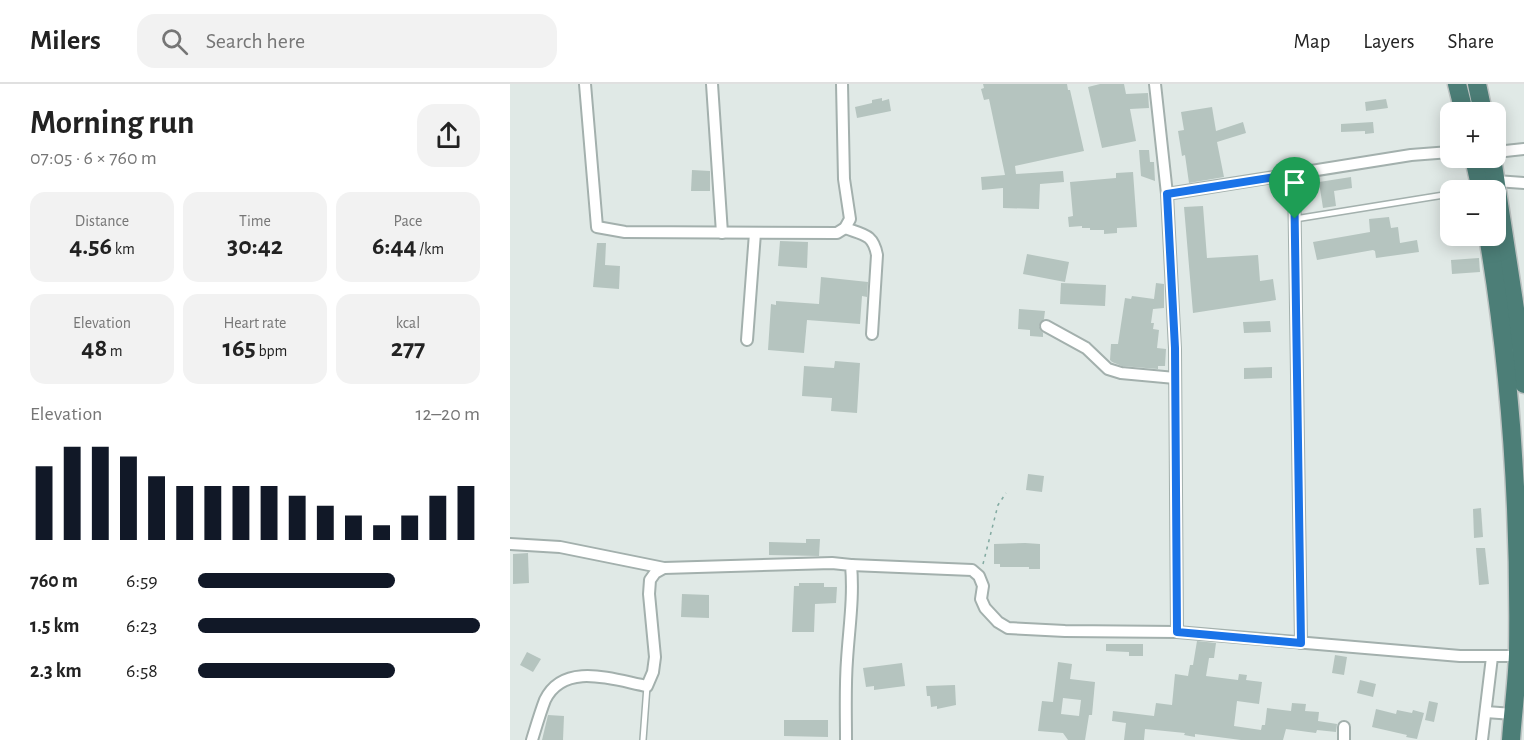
<!DOCTYPE html>
<meta charset="utf-8">
<style>
:root{--surface:#fff;--page:#f2f2f2;--text:#222;--muted:#767676;--line:#e0e0e0;--accent:#111827}
body{margin:0;font-family:"Alegreya Sans",sans-serif;background:var(--page);color:var(--text);height:100vh;display:flex;flex-direction:column;font-size:22px;white-space:nowrap}
*{box-sizing:border-box;margin:0}
p{font-size:20px;color:var(--muted)}
.icon{flex:none;width:33px;height:33px;fill:none;stroke:currentColor;stroke-width:2;stroke-linecap:round;stroke-linejoin:round}
.map{position:relative;flex:1;overflow:hidden}
.sheet{display:flex;flex-direction:column;background:var(--surface);width:510px}
.sheet>*{flex:none}
.fabs{position:absolute;left:930px;top:18px;display:grid;gap:12px}
.fabs a{display:grid;place-items:center;width:66px;height:66px;border-radius:12px;background:var(--surface);box-shadow:0 3px 15px #0003;font-size:30px}
.pin{position:absolute;display:grid;place-items:center;width:51px;height:51px;color:#fff;margin:-62px -26px;border-radius:50% 50% 50% 0;rotate:-45deg;box-shadow:0 0 6px #0007}
.pin .icon{rotate:45deg}
.round{display:grid;place-items:center;flex:none;width:63px;height:63px;border-radius:18px;background:var(--page)}
.headline{display:flex;align-items:center;justify-content:space-between;height:102px;padding:0 30px}
h1{font-size:33px;font-weight:700;line-height:45px}
.figures{display:grid;grid-template-columns:repeat(3,1fr);gap:9px;height:102px;padding:6px 30px}
.figures div{display:grid;align-content:center;border-radius:15px;background:var(--page);text-align:center}
.figures b{font-size:26px;font-weight:700}
.figures small{font-size:16px;font-weight:400}
.figures p{font-size:16px}
.chart{height:168px;padding:12px 30px}
.chart p{display:flex;justify-content:space-between}
.chart svg{width:100%;height:108px;margin-top:6px;stroke:var(--accent);stroke-width:6}
ul{padding:0 30px;list-style:none;font-size:20px}
li{display:grid;grid-template-columns:96px 72px 1fr;align-items:center;height:45px}
li i{height:15px;border-radius:8px;background:var(--accent)}
header{display:flex;align-items:center;gap:36px;box-sizing:border-box;height:84px;padding:0 30px;background:var(--surface);border-bottom:2px solid var(--line)}
header strong{font-size:28px}
nav{display:flex;gap:33px;margin-inline-start:auto;font-size:21px}
.search{width:420px;height:54px;background:var(--page);display:flex;align-items:center;gap:15px;box-sizing:border-box;padding:0 21px;border-radius:18px;color:var(--muted);font-size:22px}
main{display:flex;flex:1;min-height:0}
.map>svg:first-child{display:block}
.building{fill:#b5c4bf;fill-rule:evenodd}
.lines{fill:none;stroke-linecap:round;stroke-linejoin:round}
.service-casing{stroke:#a3b0ad;stroke-width:8}
.minor-casing{stroke:#a3b0ad;stroke-width:14}
.trunk-casing{stroke:#bdc3c2;stroke-width:21}
.path{stroke:#82aaa1;stroke-width:1.5;stroke-dasharray:3 4.5;stroke-linecap:butt}
.service{stroke:#fff;stroke-width:5}
.minor{stroke:#fff;stroke-width:10}
.trunk{stroke:#4c7e77;stroke-width:18}
.route-casing{stroke:#fff;stroke-width:12}
.route{stroke:#1a73e8;stroke-width:8}
</style>
<header>
<strong>Milers</strong>
<div class="search"><svg class="icon" aria-label="search" viewBox="0 0 24 24"><circle cx="10" cy="10" r="6"/><path d="M15 15l6 6"/></svg>Search here</div>
<nav><a>Map</a><a>Layers</a><a>Share</a></nav>
</header>
<main>
<section class="sheet">
<div class="headline"><div><h1>Morning run</h1><p>07:05 · 6 × 760 m</p></div><a class="round"><svg class="icon" aria-label="share" viewBox="0 0 24 24"><path d="M12 15V3M7 8l5-5 5 5M5 13v7h14v-7"/></svg></a></div>
<div class="figures">
<div><p>Distance</p><b>4.56<small> km</small></b></div>
<div><p>Time</p><b>30:42</b></div>
<div><p>Pace</p><b>6:44<small> /km</small></b></div>
</div>
<div class="figures">
<div><p>Elevation</p><b>48<small> m</small></b></div>
<div><p>Heart rate</p><b>165<small> bpm</small></b></div>
<div><p>kcal</p><b>277</b></div>
</div>
<div class="chart"><p><span>Elevation</span>12–20 m</p>
<svg viewBox="0 0 160 44" preserveAspectRatio="none"><path d="M5 44V14M15 44V6M25 44V6M35 44V10M45 44V18M55 44V22M65 44V22M75 44V22M85 44V22M95 44V26M105 44V30M115 44V34M125 44V38M135 44V34M145 44V26M155 44V22"/></svg>
</div>
<ul>
<li><b>760 m</b>6:59<i style="width:70%"></i></li>
<li><b>1.5 km</b>6:23<i style="width:100%"></i></li>
<li><b>2.3 km</b>6:58<i style="width:70%"></i></li>
</ul>
</section>
<div class="map">
<svg width="1014" height="656" viewBox="0 0 1014 656">
<rect width="100%" height="100%" fill="#e0e9e6"/>
<!-- building -->
<g class="building">
<polygon points="473,0 557,0 558,6 560,6 574,67 505,82 506,90 553,87 554,98 530,100 529,125 493,124 493,104 472,106 471,93 495,91 479,15 474,16 471,5 474,4"/>
<polygon points="590,0 614,0 616,10 638,9 639,24 620,25 626,57 592,64 578,3"/>
<polygon points="372,14 372,17 379,15 381,27 347,34 345,23 362,19 362,16"/>
<polygon points="876,15 878,24 856,27 855,18"/>
<polygon points="702,23 706,47 733,38 736,49 707,58 714,93 679,99 675,71 672,72 668,47 674,46 671,28"/>
<polygon points="863,38 864,49 855,50 855,47 831,48 831,40"/>
<polygon points="629,66 639,66 640,78 644,78 645,97 631,92"/>
<polygon points="182,86 200,87 200,107 181,107"/>
<polygon points="623,88 627,143 607,144 607,149 594,150 594,146 580,146 580,144 572,144 572,142 559,143 558,133 563,132 560,98 606,94 606,89"/>
<polygon points="841,93 842,104 824,107 826,122 813,124 809,98"/>
<polygon points="693,122 697,174 748,171 750,197 763,195 766,216 683,229 674,123"/>
<polygon points="879,133 881,144 888,143 890,159 907,156 909,168 866,174 865,167 863,166 807,176 803,158 860,148 859,135"/>
<polygon points="270,157 298,158 297,184 268,182"/>
<polygon points="87,159 96,159 95,181 110,182 109,205 83,203"/>
<polygon points="517,170 559,178 555,198 513,190"/>
<polygon points="969,174 970,188 942,190 941,176"/>
<polygon points="311,193 358,198 357,213 352,212 350,240 297,236 294,269 258,266 261,220 266,221 266,217 309,220"/>
<polygon points="551,199 596,201 595,222 550,220"/>
<polygon points="646,199 654,200 654,224 643,225 641,239 644,239 643,245 649,246 647,264 656,265 655,282 648,282 648,285 612,282 602,278 600,276 601,260 608,260 615,214 621,215 622,212 644,215"/>
<polygon points="509,225 535,227 534,235 529,242 533,249 533,253 520,252 520,246 508,245"/>
<polygon points="760,237 761,248 734,249 733,238"/>
<polygon points="325,277 350,279 347,329 321,327 322,314 292,312 294,282 324,284"/>
<polygon points="762,283 762,294 734,295 734,284"/>
<polygon points="518,390 534,392 532,408 516,406"/>
<polygon points="971,424 973,453 964,454 963,425"/>
<polygon points="296,455 310,455 309,472 259,471 259,458 296,459"/>
<polygon points="515,459 530,460 530,485 519,485 519,483 490,483 490,480 484,480 484,460"/>
<polygon points="966,464 975,464 979,500 969,501"/>
<polygon points="18,469 19,499 3,500 3,470"/>
<polygon points="289,499 314,499 314,503 327,503 326,519 305,520 304,548 282,548 284,502 289,502"/>
<polygon points="172,510 199,511 199,534 171,533"/>
<polygon points="687,557 706,559 704,574 699,574 696,592 728,596 729,590 737,591 736,596 752,598 749,620 727,617 724,642 751,646 752,641 755,641 757,624 781,627 782,619 796,620 795,627 809,628 808,637 827,640 826,648 807,646 806,649 776,645 773,656 731,656 685,650 685,653 674,651 675,649 635,645 634,656 614,656 616,639 602,637 603,627 644,632 646,619 662,621 665,590 678,592 680,581 683,581"/>
<polygon points="596,560 633,560 633,572 619,572 619,568 596,567"/>
<polygon points="17,568 31,575 23,588 10,581"/>
<polygon points="825,571 837,573 834,591 822,589"/>
<path d="M548 578 562 580 560 595 585 598 582 631H579L575 656H558L553 649 528 647 532 617 543 618ZM553 614 571 616 569 632 551 630Z"/>
<polygon points="392,579 395,602 364,606 364,602 356,603 353,584"/>
<polygon points="850,596 866,600 863,613 847,609"/>
<polygon points="445,601 446,621 427,625 427,622 421,623 420,612 417,612 416,602"/>
<polygon points="919,617 928,619 924,638 915,636"/>
<polygon points="866,625 886,630 887,626 902,629 903,626 914,629 907,655 896,653 897,651 862,643"/>
<polygon points="38,631 54,632 53,656 32,656"/>
<polygon points="274,636 318,636 318,653 274,652"/>
</g>
<g class="lines">
<defs>
<g id="service">
<polyline points="785,135 940,110"/>
<polyline points="133,656 137,602"/>
</g>
<g id="minor">
<polyline points="75,0 87,143 115,148 327,149 335,144 340,135 334,95 332,0"/>
<polyline points="202,0 212,149"/>
<polyline points="645,0 657,110 665,265 667,548"/>
<polyline points="986,68 1014,65"/>
<polyline points="784,90 791,559"/>
<polyline points="986,97 1014,99"/>
<polyline points="657,110 901,71 940,68"/>
<path d="M335 144C354 151 363 150 367 171L362 250"/>
<polyline points="536,242 576,264 598,285 611,289 665,294"/>
<polyline points="237,256 245,149"/>
<polyline points="0,460 50,463 154,484"/>
<polyline points="341,481 462,486 469,492 473,502 471,515 475,524 488,538 498,544 555,547 667,548 950,572 1008,572"/>
<polyline points="976,628 1003,630"/>
<path d="M22 656C26 643 30 629 35 616 54 577 104 596 137 602L143 588 145 573 139 510 140 496 145 489 154 484 322 479 341 481C344 513 339 544 337 576 335 602 336 629 336 656"/>
<polyline points="834,656 834,643"/>
<polyline points="972,656 982,573"/>
</g>
<g id="trunk">
<polyline points="947,0 954,28"/>
<polyline points="967,0 973,28"/>
<polyline points="964,74 971,106"/>
<polyline points="982,74 1011,264 1014,300"/>
<path d="M978 152C1001 289 1010 430 1008 570 1007 598 1003 627 1001 656"/>
</g>
</defs>
<!-- service casing -->
<use href="#service" class="service-casing"/>
<!-- minor casing -->
<use href="#minor" class="minor-casing"/>
<!-- trunk casing -->
<use href="#trunk" class="trunk-casing"/>
<!-- path -->
<polyline class="path" points="473,480 488,421 496,409"/>
<!-- service -->
<use href="#service" class="service"/>
<!-- minor -->
<use href="#minor" class="minor"/>
<!-- trunk -->
<use href="#trunk" class="trunk"/>
</g>
<g class="lines">
<defs>
<polygon id="route" points="784,90 791,559 667,548 665,264 657,110"/>
</defs>
<!-- route casing -->
<use href="#route" class="route-casing"/>
<!-- route -->
<use href="#route" class="route"/>
</g>
</svg>
<div class="fabs">
<a>+</a>
<a>−</a>
</div>
<div class="pin" style="left:785px;top:135px;background:#1e9e55"><svg class="icon" aria-label="arrive" viewBox="0 0 24 24"><path d="M6 21V4h12l-3 4 3 4H6"/></svg></div>
</div>
</main>
